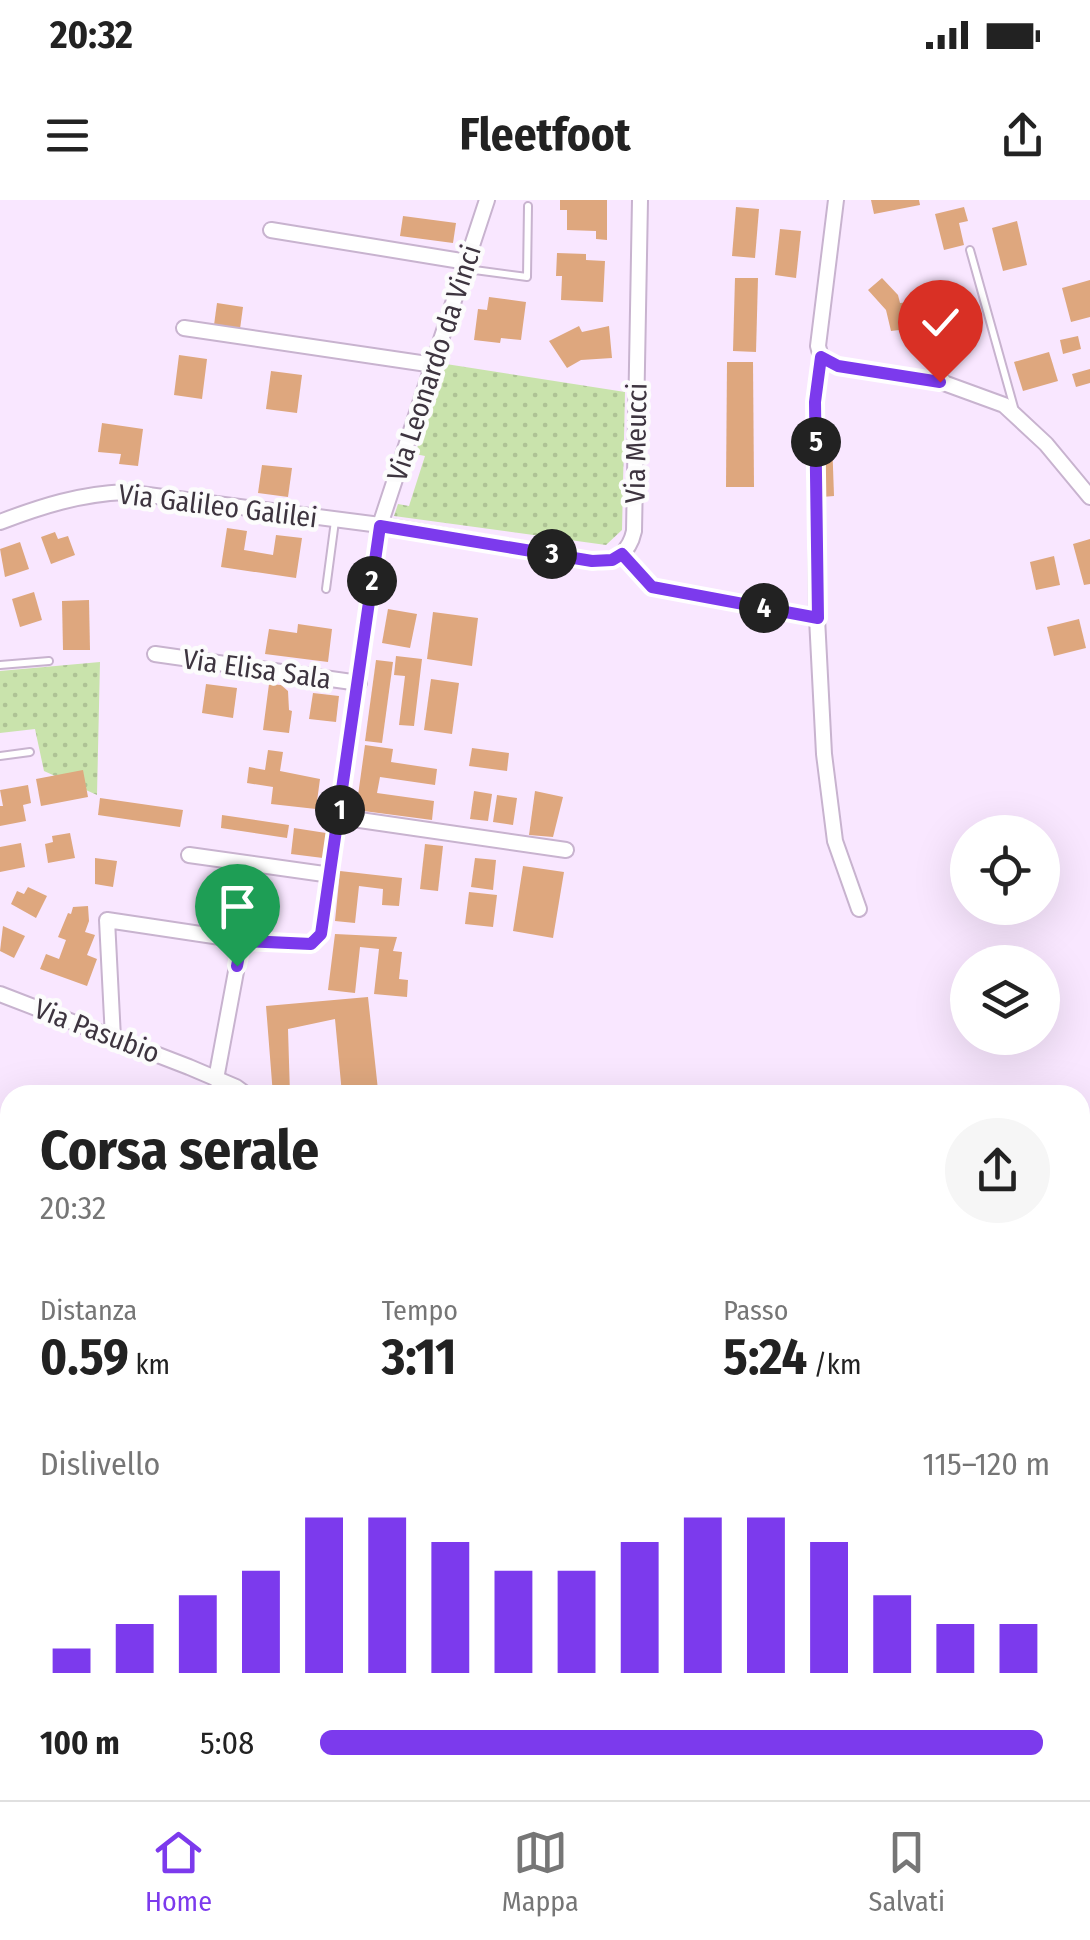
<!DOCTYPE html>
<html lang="it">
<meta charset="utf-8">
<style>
:root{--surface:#fff;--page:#f6f6f6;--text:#222;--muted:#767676;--line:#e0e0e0;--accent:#7c3aed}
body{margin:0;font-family:"Fira Sans Condensed",sans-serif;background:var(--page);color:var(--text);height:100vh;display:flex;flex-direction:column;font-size:38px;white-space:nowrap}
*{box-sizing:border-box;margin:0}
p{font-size:32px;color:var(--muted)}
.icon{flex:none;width:55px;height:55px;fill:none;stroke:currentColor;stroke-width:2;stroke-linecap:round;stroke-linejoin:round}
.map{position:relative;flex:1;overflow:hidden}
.details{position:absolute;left:0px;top:885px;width:1090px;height:715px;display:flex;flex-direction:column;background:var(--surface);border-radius:30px 30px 0 0;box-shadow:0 10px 40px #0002}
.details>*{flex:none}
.controls{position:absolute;left:950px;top:615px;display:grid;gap:20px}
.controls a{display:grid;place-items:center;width:110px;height:110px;border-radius:50%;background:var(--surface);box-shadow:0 10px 40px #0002;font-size:50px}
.pin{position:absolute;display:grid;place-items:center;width:85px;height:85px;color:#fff;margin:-102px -42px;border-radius:50% 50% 50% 0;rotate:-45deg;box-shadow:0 0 10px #0007}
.pin .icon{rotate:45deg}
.km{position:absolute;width:50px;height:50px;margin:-25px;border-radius:50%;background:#222;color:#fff;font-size:28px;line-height:50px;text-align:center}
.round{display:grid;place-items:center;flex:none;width:105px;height:105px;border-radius:52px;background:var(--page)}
.head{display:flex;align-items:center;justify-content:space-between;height:170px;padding:0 40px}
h1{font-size:55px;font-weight:700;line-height:75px}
.stats{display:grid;grid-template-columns:repeat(3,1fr);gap:15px;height:170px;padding:10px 40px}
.stats div{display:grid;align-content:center}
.stats b{font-size:50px;font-weight:700}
.stats small{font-size:28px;font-weight:400}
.stats p{font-size:28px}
.chart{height:280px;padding:20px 40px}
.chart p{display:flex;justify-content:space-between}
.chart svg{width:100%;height:180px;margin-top:10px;stroke:var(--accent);stroke-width:6}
ul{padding:0 40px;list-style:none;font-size:32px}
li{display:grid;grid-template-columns:160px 120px 1fr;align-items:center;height:75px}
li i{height:25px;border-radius:12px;background:var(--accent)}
.status{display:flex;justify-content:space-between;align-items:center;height:70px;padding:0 50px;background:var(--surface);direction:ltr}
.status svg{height:28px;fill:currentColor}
header{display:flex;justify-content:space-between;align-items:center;height:130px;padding:0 40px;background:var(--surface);font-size:45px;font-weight:700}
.tabs{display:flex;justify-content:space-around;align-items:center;height:140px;border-top:2px solid var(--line);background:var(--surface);font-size:28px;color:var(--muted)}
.tabs a{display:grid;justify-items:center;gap:5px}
.tabs .selected{color:var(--accent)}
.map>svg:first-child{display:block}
.green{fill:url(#green-dots)}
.building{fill:#dea77e}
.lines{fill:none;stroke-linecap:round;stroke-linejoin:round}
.service-casing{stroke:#c8b3cf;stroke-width:10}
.minor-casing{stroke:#c8b3cf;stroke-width:18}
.service{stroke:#fff;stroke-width:6}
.minor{stroke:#fff;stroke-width:14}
.route-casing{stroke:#fff;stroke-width:20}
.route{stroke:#7c3aed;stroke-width:12}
.labels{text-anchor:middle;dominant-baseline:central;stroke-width:9;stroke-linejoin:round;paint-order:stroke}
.street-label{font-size:28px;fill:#3d343f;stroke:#fcfcfc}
</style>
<div class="status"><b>20:32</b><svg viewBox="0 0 49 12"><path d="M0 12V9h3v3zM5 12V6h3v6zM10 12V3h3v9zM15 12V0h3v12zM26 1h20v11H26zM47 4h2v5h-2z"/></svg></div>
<header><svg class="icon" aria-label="menu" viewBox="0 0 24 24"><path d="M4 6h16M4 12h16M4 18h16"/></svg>Fleetfoot<svg class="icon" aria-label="share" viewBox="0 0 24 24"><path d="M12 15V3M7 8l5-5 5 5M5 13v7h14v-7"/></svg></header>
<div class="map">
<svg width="1090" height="1600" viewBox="0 0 1090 1600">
<defs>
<pattern id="green-dots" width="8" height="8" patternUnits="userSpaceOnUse" patternTransform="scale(2.5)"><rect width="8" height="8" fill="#c9e3ac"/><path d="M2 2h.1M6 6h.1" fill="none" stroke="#aec395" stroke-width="1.8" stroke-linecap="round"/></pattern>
</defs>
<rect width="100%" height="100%" fill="#f9e7ff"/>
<!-- green -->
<g class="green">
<polygon points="446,164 625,192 622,330 606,345 394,316 398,304 409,306 425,256 415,254"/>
<polygon points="100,462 97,595 44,571 35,529 0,533 0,471"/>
</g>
<!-- building -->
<g class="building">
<polygon points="560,0 607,0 607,40 596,39 596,31 567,30 567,10 560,10"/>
<polygon points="871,0 919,0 920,5 874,14"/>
<polygon points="736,7 759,9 755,58 732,56"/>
<polygon points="964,7 968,21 959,23 964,45 944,50 935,14"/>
<polygon points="403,16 456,23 453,43 400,36"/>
<polygon points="1017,21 1027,65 1003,71 992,28"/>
<polygon points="780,29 801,31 796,78 775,75"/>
<polygon points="557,53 586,54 586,60 605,61 603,102 561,100 562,76 556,76"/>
<polygon points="735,78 758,78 756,152 733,151"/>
<polygon points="882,78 898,95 900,103 910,102 915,128 891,131 886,110 868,90"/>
<polygon points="1090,80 1090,117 1071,122 1062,88"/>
<polygon points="489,97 526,102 521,140 501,138 500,143 474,140 478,109 487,110"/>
<polygon points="217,103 243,107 240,129 214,125"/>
<polygon points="934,110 959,112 959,121 976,123 975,141 932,137"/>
<polygon points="579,126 582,132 609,126 612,158 581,160 567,168 549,141"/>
<polygon points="1078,136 1081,149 1063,154 1060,140"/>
<polygon points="1049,152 1058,181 1023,191 1014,162"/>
<polygon points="179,155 207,159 202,199 174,195"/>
<polygon points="727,162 753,162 754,287 726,287"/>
<polygon points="1090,169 1090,183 1076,187 1072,174"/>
<polygon points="271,171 302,175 297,213 266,209"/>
<polygon points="102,223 143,229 138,266 119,264 121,254 98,252"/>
<polygon points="832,239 834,296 822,297 821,240"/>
<polygon points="262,265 292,268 288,297 258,293"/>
<polygon points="227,328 247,331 244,350 273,355 276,335 302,338 296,378 221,367"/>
<polygon points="55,332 58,339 68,336 75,355 51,364 41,337"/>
<polygon points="1090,339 1090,384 1084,385 1073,344"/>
<polygon points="20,342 29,369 5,377 0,349"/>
<polygon points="1054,356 1060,385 1036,390 1030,362"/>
<polygon points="34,392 42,420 20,427 12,399"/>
<polygon points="89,400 90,450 63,450 62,401"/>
<polygon points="388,409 417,414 410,448 382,443"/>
<polygon points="433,412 478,418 472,466 427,459"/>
<polygon points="1079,419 1086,448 1054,456 1047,427"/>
<polygon points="298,424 332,429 328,462 265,454 269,429 297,433"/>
<polygon points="396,456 422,459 414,526 399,525 405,476 394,475"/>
<polygon points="376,460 393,462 382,543 365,541"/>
<polygon points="431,479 459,483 452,534 424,530"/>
<polygon points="206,484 237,488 233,518 202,513"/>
<polygon points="269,484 281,485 288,491 289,510 292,511 289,533 263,530"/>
<polygon points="313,493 339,496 336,522 309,519"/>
<polygon points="365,545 393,549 391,562 437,569 435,585 380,577 377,593 434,601 432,620 356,610"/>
<polygon points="472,548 509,553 507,571 469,566"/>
<polygon points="268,550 283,552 280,571 320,579 316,609 271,604 273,587 247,583 249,567 265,570"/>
<polygon points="83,570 88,597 41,606 36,579"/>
<polygon points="28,585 31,603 23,605 26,621 0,626 0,606 3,606 0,590"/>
<polygon points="474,591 492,594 488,621 470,619"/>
<polygon points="535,591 563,597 553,637 529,635"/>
<polygon points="497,595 517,598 513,625 493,622"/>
<polygon points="100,598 183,610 180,627 98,615"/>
<polygon points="222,615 289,625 287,638 221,628"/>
<polygon points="294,628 326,633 323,658 291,654"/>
<polygon points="70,633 75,658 48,663 45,644 53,642 52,636"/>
<polygon points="21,643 25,667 0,672 0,647"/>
<polygon points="425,644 443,646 438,691 420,689"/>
<polygon points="95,658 117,661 113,687 95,684"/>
<polygon points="475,658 496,660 493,690 471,687"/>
<polygon points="523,666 564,672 553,738 513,731"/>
<polygon points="340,671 402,678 399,706 382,705 383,689 359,686 355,723 335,721"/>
<polygon points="28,687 47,696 36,718 11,704 17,691 24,694"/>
<polygon points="469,692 497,695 493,727 465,724"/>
<polygon points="88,706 89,721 85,732 95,735 87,755 97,759 87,786 40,769 46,754 59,759 66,740 58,737 68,713 71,714 73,707"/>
<polygon points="3,726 25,736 14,758 0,751"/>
<polygon points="335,734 397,737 393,751 402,752 399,779 408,780 407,797 374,794 379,749 360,747 355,793 328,790"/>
<polygon points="368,797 378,890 342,894 335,819 288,829 290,895 273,895 266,806"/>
</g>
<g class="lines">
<defs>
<g id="service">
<polyline points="970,50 1015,211"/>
<polyline points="467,69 527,77 528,6"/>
<polyline points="326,389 335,321"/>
<polyline points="0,465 49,461"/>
<polyline points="0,556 30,552"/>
</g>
<g id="minor">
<polyline points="836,0 818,146 821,157 815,202 817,418 824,554 835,641 859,709"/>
<polyline points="271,30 467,62"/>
<polyline points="184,128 434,165"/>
<polyline points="821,157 838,166 941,182 1004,205 1046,244 1090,297"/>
<path d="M0 322C42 306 80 294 125 292L380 325 592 361C614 363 629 354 634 331L640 0"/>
<polyline points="623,354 652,387 817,418"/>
<polyline points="155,454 359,483"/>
<polyline points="339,617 566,650"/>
<polyline points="189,655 331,675"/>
<polyline points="0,794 189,867 236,887 247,895"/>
<polyline points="113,838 107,720 247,741 311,744 321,734 380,325 487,0"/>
<polyline points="216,879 240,750 247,741"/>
<polyline points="676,1590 683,1600"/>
</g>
</defs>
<!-- service casing -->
<use href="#service" class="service-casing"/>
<!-- minor casing -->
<use href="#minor" class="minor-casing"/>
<!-- service -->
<use href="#service" class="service"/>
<!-- minor -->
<use href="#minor" class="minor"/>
</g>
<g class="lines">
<defs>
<polyline id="route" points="237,766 240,750 246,741 311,744 321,734 380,326 592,361 612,360 622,354 652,387 818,418 815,202 821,157 838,166 940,182"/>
</defs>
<!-- route casing -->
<use href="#route" class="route-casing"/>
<!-- route -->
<use href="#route" class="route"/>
</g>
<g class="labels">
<!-- street labels -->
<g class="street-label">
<text transform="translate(434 163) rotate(-72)">Via Leonardo da Vinci</text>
<text transform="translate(636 243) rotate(-89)">Via Meucci</text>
<text transform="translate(218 306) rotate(7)">Via Galileo Galilei</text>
<text transform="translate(257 469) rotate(8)">Via Elisa Sala</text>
<text transform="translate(97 831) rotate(21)">Via Pasubio</text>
</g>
</g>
</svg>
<div class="controls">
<a><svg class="icon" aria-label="locate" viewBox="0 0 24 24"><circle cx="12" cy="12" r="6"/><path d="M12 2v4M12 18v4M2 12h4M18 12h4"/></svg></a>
<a><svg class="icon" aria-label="layers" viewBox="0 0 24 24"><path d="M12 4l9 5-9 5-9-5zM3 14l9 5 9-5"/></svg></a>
</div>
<div class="pin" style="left:237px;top:766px;background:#1e9e55"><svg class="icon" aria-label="arrive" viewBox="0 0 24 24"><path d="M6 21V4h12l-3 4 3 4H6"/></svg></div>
<div class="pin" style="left:940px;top:182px;background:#d93025"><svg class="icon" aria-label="check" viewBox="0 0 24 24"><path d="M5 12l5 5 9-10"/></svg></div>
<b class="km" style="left:340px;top:610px">1</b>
<b class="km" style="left:372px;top:381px">2</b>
<b class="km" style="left:552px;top:354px">3</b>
<b class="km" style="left:764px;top:408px">4</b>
<b class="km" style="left:816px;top:242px">5</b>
<section class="details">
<div class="head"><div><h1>Corsa serale</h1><p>20:32</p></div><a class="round"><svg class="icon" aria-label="share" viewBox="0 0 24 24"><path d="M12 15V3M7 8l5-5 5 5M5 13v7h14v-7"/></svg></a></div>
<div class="stats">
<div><p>Distanza</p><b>0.59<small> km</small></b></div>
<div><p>Tempo</p><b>3:11</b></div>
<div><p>Passo</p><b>5:24<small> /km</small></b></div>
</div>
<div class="chart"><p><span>Dislivello</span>115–120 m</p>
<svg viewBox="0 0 160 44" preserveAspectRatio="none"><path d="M5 44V38M15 44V32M25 44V25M35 44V19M45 44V6M55 44V6M65 44V12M75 44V19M85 44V19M95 44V12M105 44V6M115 44V6M125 44V12M135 44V25M145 44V32M155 44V32"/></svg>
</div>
<ul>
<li><b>100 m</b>5:08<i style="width:99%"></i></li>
</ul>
</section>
</div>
<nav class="tabs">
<a class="selected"><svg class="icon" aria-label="home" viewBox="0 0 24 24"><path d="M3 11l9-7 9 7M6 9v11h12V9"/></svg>Home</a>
<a><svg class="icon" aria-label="map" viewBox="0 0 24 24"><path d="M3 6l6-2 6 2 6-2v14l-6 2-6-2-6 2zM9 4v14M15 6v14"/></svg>Mappa</a>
<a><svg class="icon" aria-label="saved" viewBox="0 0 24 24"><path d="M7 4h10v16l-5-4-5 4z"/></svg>Salvati</a>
</nav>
